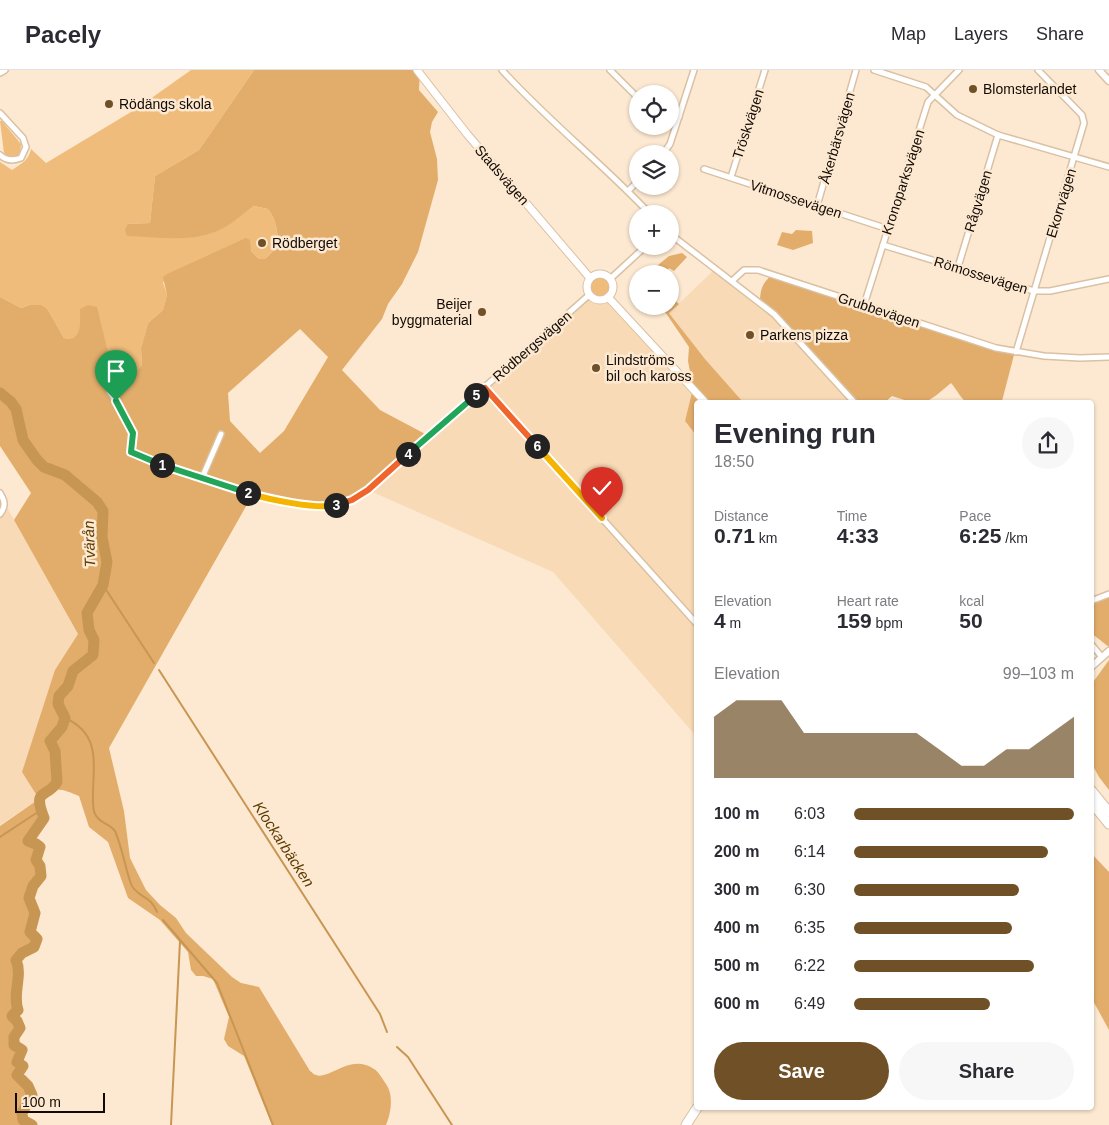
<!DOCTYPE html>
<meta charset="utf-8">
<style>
:root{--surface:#fff;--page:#f7f7f7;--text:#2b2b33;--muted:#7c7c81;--line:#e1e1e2;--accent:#705127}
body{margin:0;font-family:Helvetica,sans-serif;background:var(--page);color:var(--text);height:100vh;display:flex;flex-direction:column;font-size:19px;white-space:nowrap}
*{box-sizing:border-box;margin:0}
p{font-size:16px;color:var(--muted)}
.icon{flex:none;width:28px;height:28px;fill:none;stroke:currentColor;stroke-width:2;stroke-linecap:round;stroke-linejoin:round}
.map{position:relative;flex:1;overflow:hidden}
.sheet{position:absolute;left:694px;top:330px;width:400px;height:710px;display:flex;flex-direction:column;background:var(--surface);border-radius:5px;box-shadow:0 1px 4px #0004}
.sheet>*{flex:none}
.fabs{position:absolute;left:629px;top:15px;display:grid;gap:10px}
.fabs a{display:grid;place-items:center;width:50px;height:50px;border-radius:50%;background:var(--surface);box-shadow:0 1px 4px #0004;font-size:25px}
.scale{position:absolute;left:15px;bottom:12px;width:90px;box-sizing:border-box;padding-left:5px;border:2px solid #120a02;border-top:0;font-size:14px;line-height:18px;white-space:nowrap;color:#120a02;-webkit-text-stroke:4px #fde9d1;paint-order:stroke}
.pin{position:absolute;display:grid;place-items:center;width:42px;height:42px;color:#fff;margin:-51px -21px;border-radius:50% 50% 50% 0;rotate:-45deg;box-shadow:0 0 5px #0007}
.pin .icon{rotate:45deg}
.km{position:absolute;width:25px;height:25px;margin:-12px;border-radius:50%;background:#222;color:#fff;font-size:14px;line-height:25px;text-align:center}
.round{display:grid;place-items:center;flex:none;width:52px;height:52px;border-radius:26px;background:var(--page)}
.head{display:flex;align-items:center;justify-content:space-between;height:85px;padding:0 20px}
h1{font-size:28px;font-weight:700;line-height:38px}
.metrics{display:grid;grid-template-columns:repeat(3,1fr);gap:8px;height:85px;padding:5px 20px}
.metrics div{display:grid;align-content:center}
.metrics b{font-size:21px;font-weight:700}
.metrics small{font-size:14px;font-weight:400}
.metrics p{font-size:14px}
.chart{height:140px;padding:10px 20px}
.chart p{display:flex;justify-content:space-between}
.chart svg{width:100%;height:90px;margin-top:5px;fill:var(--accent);opacity:.7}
.button{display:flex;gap:10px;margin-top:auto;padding:10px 20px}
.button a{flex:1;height:58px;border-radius:30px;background:var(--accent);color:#fff;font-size:20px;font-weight:700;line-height:58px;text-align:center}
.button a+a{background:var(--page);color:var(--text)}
ul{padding:0 20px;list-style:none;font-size:16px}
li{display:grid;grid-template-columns:80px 60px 1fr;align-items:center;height:38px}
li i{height:12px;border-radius:6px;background:var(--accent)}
header{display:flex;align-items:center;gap:30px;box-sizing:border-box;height:70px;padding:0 25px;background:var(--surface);border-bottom:1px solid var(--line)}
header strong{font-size:24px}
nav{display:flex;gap:28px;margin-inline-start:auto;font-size:18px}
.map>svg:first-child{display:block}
.built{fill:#f9dab6}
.green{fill:#efbc7b}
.forest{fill:#e2ad6b;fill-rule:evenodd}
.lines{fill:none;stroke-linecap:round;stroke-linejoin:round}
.stream{stroke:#c89653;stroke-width:2}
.river{stroke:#c89653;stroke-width:11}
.minor-casing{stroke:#dac1a3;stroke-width:8}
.tertiary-casing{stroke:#dac1a3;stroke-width:9}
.secondary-casing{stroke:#dac1a3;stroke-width:9}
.trunk-casing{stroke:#dac1a3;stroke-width:11}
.minor{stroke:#fff;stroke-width:5}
.tertiary{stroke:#fff;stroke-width:6}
.secondary{stroke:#fff;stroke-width:7}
.trunk{stroke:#fff;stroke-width:9}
.split-1-casing{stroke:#fff;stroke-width:10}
.split-2-casing{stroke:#fff;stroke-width:10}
.split-3-casing{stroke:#fff;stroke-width:10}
.split-4-casing{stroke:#fff;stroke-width:10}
.split-5-casing{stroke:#fff;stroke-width:10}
.split-6-casing{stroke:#fff;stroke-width:10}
.split-7-casing{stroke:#fff;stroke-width:10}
.split-1{stroke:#22a559;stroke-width:6}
.split-2{stroke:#22a559;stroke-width:6}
.split-3{stroke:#f5b400;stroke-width:6}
.split-4{stroke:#f0652b;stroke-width:6}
.split-5{stroke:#22a559;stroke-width:6}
.split-6{stroke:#f0652b;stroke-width:6}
.split-7{stroke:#f5b400;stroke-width:6}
.poi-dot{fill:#705127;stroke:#fde9d1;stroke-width:2}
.labels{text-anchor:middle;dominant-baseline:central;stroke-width:5;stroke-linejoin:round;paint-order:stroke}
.poi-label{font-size:14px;fill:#120a02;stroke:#fde9d1;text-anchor:start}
.street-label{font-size:14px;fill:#120a02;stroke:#fde9d1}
.water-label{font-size:15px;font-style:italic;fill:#5d3b02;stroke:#fde9d1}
</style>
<header>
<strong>Pacely</strong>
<nav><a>Map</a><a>Layers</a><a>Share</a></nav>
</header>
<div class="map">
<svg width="1109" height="1055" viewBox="0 0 1109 1055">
<rect width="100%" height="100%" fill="#fde9d1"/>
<!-- built -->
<g class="built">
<polygon points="716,198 760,233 854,332 743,332 705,289 669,243"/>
<polygon points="589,225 599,230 608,227 693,318 685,351 696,365 696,666 553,502 368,420"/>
<polygon points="0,425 78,564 39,729 0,755"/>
</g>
<!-- green -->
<g class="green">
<path d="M191 0H254L199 80 155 106 150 153 128 154C155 161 184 172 211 163 226 159 241 145 254 136L268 139C276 149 281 167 274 179 272 183 268 186 265 189H259L251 181 163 212 167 225 163 240 148 253 141 278 142 295C135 305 125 311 113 304L112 295 80 261C76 268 73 270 64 268L48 240 30 235 21 238 0 227V92L12 100C21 94 29 90 31 79L46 93 136 39Z"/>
<path d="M0 51H2L21 74 20 84C15 89 8 89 4 83Z"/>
<circle cx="600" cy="217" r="11"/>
</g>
<!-- forest -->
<g class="forest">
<path d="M254 0H420L419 20 438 42 432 52 430 62 437 89 438 110 418 182 402 214 388 234 382 249 342 300 380 340 429 366 368 420 330 436 253 424 109 678 124 741 130 788 146 820 160 835 176 848 186 863 232 907 241 913 259 917 310 1001C312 1002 314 1005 316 1005 330 1010 350 983 374 999 379 1002 383 1010 386 1014 394 1025 391 1043 386 1055H272L244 986 228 976 224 969 229 947 213 909 203 906H196L191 900 188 882 160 850 128 828 108 772 89 757 79 726C64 720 57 716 42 724 38 732 41 740 44 748L28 770 36 774 40 777 36 790 40 796 41 806 33 816 29 828 35 843 30 862 37 869 34 877 22 883 16 890C23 906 12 923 18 940L13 946 17 951 20 958 14 967V975L22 980 17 992 23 996 17 1005 28 1016 32 1025 22 1043 23 1050 32 1055H0V756L39 729 22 702 55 600 78 564 14 450 31 423 0 376V227L21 238 30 235H41L48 240 64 268C83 272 80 252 80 239L88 235 97 237 113 303C125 311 134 305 142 295L141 278 148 253 163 240 167 225 163 207 167 204 246 168 250 170 251 181 259 189H265C268 186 272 183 274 179 281 167 276 149 268 139L254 136C241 145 227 159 212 163 185 172 154 167 127 166L125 160 128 154 150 153 155 106 199 80ZM300 259 328 287 284 361 260 383 230 351 228 323Z"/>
<polygon points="796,160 812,161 813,173 793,180 777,175 782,162 792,164"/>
<polygon points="682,183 687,187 674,201 669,198 665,204 647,204 669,186"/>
<path d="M772 205 1014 285 1002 331 966 332C960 327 957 320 951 313 925 335 925 337 892 326L885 332H854L760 233C760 220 762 213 772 205Z"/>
<polygon points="673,229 679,234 669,243 705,289 743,332 696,332 696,365 685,351 693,318 688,291 689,277 661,236 670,236 670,231"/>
<polygon points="1109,524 1109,577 1091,563 1091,531"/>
<polygon points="1109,590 1109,720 1099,707 1091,692 1091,615"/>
<polygon points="1091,783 1109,802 1109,960 1091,927"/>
</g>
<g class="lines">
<!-- stream -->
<g class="stream">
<polyline points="103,515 154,593"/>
<polyline points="159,600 380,944 387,962"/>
<path d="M65 648C99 663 94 690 93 721 93 728 92 737 95 744 100 754 109 753 115 761 122 777 125 797 131 814 136 827 151 825 157 842"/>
<polyline points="0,767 41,740"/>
<polyline points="163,850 217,913 273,1055"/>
<polyline points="397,977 408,987 452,1055"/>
<polyline points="171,1055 180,871"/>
</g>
<!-- river -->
<path class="river" d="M0 323 11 332 16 339 23 370 37 390 44 397 65 405 97 432 103 441 102 467 107 492 103 515 87 543 89 560 94 570 93 585 73 601 68 616 59 626 58 634 65 648 62 657 50 671 55 681 57 712C47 729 32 717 44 748L28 771 36 774 40 777 36 790 40 796 41 806 33 816 29 828 35 843 30 862 37 869 34 877 22 883 16 890C23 906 12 923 18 940L12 946 17 951 20 958 14 967V975L22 980 17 992 23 996 17 1005 28 1016 32 1025 22 1043 23 1050 32 1055"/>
<defs>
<g id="minor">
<path d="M502 0C548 51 603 94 650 144"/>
<polyline points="610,0 638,28"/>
<polyline points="874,0 926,17 957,45 998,65 1109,97"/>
<polyline points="0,3 5,0"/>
<path d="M0 43 23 68 26 77 21 88C13 91 6 91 0 85"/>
<polyline points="670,44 679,47"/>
<polyline points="663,84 670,74 694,0"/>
<polyline points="704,99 888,159"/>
<polyline points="731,107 765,0"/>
<polyline points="628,121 638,111"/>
<polyline points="817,136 856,0"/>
<polyline points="670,164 774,244 854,332"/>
<polyline points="883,175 1034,221 1050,221 1109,209"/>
<polyline points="958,197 998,65"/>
<polyline points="610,209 646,176"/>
<polyline points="732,211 744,200 758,200 996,278 1044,286 1080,288 1109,287"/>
<polyline points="864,235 928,32 959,0"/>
<polyline points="1016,282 1084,53 1082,45 1038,0"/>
<polyline points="485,318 696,553"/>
<path d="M110 322 116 331 133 363 131 382C180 401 230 419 281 430 296 433 315 438 330 436 344 435 357 427 368 420L589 225"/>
<polyline points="202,408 221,364"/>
<path d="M0 423C5 431 6 436 0 444"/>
<polyline points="1091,531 1109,524"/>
<polyline points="1091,574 1101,586"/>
</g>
<g id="tertiary">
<polyline points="1099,0 1109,11"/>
<polyline points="1091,597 1109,581"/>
</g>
<g id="secondary">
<polyline points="417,0 467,64 590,208"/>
<circle cx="600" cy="217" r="13"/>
<polyline points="608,227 705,332"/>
</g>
<g id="trunk">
<polyline points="1091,720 1109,742"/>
<polyline points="1091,732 1109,754"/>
<polyline points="686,1055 697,1038"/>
</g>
</defs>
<!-- minor casing -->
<use href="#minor" class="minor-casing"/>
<!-- tertiary casing -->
<use href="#tertiary" class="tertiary-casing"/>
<!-- secondary casing -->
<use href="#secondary" class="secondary-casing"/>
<!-- trunk casing -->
<use href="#trunk" class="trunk-casing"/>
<!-- minor -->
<use href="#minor" class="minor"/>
<!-- tertiary -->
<use href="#tertiary" class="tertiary"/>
<!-- secondary -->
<use href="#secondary" class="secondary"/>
<!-- trunk -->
<use href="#trunk" class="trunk"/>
</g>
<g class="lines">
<defs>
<polyline id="split-1" points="116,331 133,363 131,382 162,395"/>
<polyline id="split-2" points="162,395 248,423"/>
<path id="split-3" d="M248 423C267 429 317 440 336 435"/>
<polyline id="split-4" points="336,435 352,430 368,420 408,384"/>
<polyline id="split-5" points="408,384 476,325"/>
<polyline id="split-6" points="476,325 485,318 537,376"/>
<polyline id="split-7" points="537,376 602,448"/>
</defs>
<!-- split-1 casing -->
<use href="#split-1" class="split-1-casing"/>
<!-- split-2 casing -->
<use href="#split-2" class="split-2-casing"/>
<!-- split-3 casing -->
<use href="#split-3" class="split-3-casing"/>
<!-- split-4 casing -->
<use href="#split-4" class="split-4-casing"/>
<!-- split-5 casing -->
<use href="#split-5" class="split-5-casing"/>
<!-- split-6 casing -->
<use href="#split-6" class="split-6-casing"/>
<!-- split-7 casing -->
<use href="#split-7" class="split-7-casing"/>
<!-- split-1 -->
<use href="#split-1" class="split-1"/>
<!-- split-2 -->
<use href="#split-2" class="split-2"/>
<!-- split-3 -->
<use href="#split-3" class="split-3"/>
<!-- split-4 -->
<use href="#split-4" class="split-4"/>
<!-- split-5 -->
<use href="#split-5" class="split-5"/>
<!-- split-6 -->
<use href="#split-6" class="split-6"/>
<!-- split-7 -->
<use href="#split-7" class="split-7"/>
</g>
<!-- markers -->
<g class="poi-dot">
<circle cx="973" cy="19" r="5"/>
<circle cx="109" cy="34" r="5"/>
<circle cx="262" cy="173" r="5"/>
<circle cx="482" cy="242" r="5"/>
<circle cx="750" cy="265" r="5"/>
<circle cx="596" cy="298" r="5"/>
</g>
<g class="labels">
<!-- poi labels -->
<g class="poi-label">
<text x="983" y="19">Blomsterlandet</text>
<text x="119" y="34">Rödängs skola</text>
<text x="272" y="173">Rödberget</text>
<text x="472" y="234" text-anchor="end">Beijer<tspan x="472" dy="16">byggmaterial</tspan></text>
<text x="760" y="265">Parkens pizza</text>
<text x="606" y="290">Lindströms<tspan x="606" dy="16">bil och kaross</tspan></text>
</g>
<!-- street labels -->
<g class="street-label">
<text transform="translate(748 54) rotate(-72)">Tröskvägen</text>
<text transform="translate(837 68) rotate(-74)">Åkerbärsvägen</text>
<text transform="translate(502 105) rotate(49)">Stadsvägen</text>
<text transform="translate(903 112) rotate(-72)">Kronoparksvägen</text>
<text transform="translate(796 129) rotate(18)">Vitmossevägen</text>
<text transform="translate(978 131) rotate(-73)">Rågvägen</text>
<text transform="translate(1061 133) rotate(-73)">Ekorrvägen</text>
<text transform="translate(981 205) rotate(17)">Römossevägen</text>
<text transform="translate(879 240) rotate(18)">Grubbevägen</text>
<text transform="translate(532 276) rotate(-41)">Rödbergsvägen</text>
</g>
<!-- water labels -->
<g class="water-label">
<text transform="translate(89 474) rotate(-92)">Tvärån</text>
<text transform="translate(284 774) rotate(57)">Klockarbäcken</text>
</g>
</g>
</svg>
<div class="fabs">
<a><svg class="icon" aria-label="locate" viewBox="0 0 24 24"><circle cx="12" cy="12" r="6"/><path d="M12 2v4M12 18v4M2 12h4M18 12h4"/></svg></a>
<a><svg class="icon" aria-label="layers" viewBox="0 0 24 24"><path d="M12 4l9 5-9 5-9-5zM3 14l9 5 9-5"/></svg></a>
<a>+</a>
<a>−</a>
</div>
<div class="scale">100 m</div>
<div class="pin" style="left:116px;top:331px;background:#1e9e55"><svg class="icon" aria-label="arrive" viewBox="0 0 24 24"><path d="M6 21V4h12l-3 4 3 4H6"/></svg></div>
<div class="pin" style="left:602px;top:448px;background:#d93025"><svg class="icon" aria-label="check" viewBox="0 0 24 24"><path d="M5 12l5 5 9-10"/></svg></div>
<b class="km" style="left:162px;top:395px">1</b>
<b class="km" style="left:248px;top:423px">2</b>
<b class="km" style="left:336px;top:435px">3</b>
<b class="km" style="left:408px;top:384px">4</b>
<b class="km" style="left:476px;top:325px">5</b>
<b class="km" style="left:537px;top:376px">6</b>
<section class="sheet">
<div class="head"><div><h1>Evening run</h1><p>18:50</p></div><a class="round"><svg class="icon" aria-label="share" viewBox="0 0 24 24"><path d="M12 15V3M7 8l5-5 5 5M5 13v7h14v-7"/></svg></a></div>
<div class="metrics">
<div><p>Distance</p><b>0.71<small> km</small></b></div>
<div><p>Time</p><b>4:33</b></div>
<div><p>Pace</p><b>6:25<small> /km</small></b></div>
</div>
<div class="metrics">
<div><p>Elevation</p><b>4<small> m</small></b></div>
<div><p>Heart rate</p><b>159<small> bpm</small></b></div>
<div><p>kcal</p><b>50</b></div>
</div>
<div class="chart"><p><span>Elevation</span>99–103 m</p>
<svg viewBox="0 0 160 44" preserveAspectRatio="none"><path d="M0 44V14L10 6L20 6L30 6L40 22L50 22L60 22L70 22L80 22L90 22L100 30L110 38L120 38L130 30L140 30L150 22L160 14V44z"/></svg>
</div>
<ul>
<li><b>100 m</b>6:03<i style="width:100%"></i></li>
<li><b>200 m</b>6:14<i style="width:88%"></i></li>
<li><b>300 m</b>6:30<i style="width:75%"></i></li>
<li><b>400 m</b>6:35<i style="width:72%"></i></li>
<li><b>500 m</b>6:22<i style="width:82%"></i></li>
<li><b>600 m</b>6:49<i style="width:62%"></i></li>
</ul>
<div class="button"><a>Save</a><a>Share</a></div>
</section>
</div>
